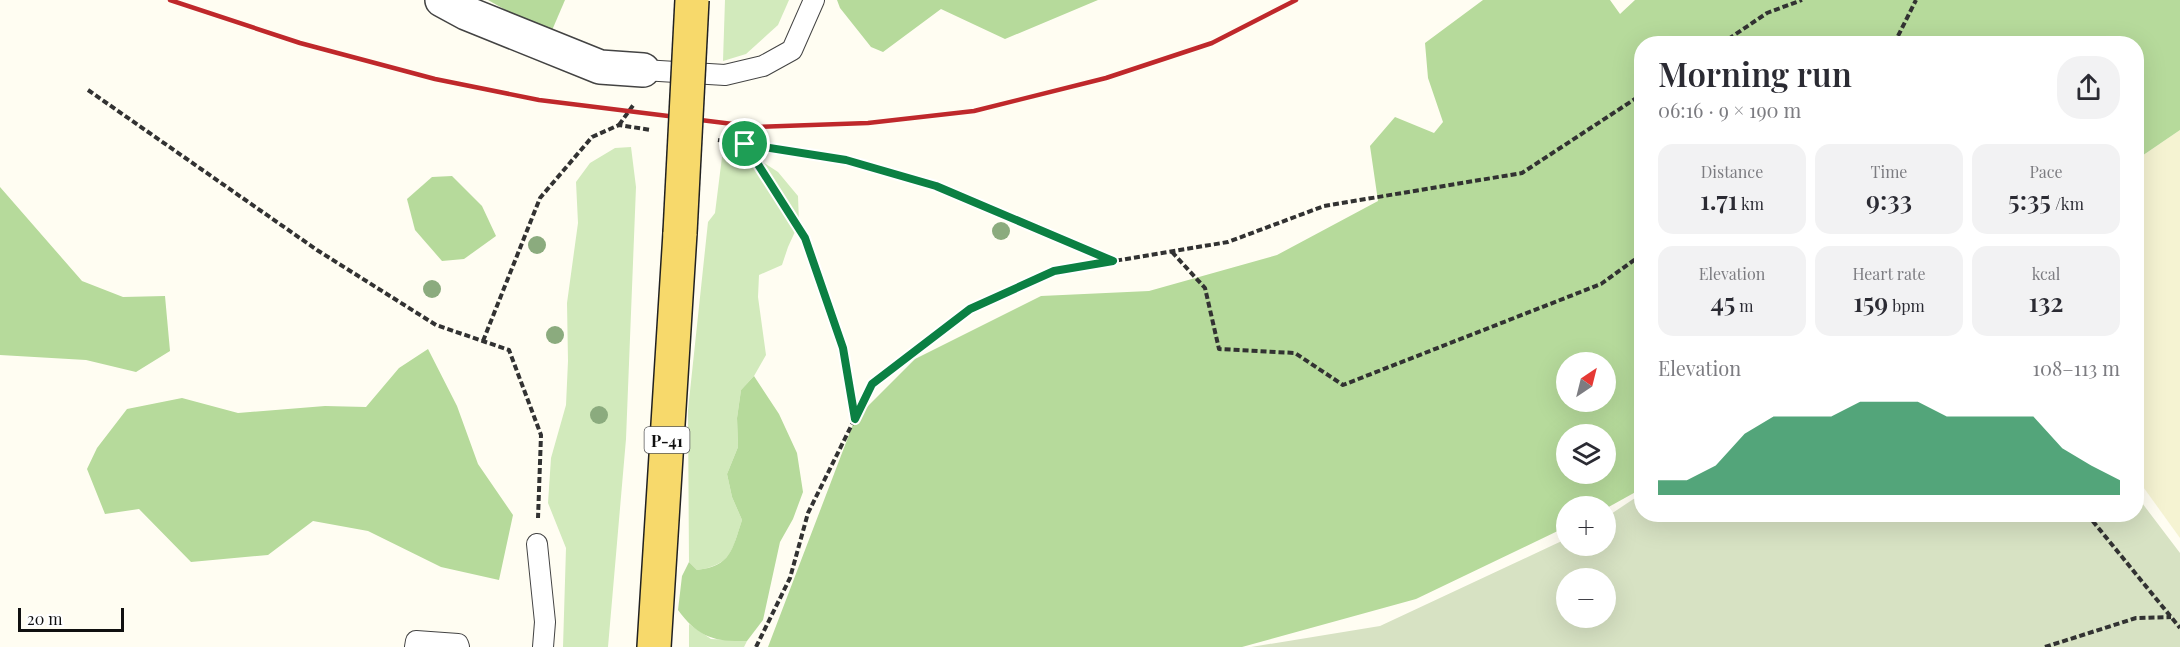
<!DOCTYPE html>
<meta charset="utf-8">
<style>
:root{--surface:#fff;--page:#f2f2f3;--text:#2b2b33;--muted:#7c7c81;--accent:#0b8043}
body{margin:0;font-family:"Playfair Display",serif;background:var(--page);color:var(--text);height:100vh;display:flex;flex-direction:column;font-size:22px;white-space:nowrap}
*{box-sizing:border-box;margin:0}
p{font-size:20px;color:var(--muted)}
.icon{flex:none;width:33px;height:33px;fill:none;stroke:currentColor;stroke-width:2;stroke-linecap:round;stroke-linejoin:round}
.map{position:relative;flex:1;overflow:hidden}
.side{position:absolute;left:1634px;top:36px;width:510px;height:486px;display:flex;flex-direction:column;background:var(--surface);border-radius:24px;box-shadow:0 6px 24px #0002}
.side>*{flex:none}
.needle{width:39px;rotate:35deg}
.tools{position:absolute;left:1556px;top:352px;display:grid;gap:12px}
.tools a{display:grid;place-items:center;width:60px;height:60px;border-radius:50%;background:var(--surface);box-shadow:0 6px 24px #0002;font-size:30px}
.scale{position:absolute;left:18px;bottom:15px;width:106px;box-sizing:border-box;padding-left:6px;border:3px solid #101010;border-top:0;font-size:16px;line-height:21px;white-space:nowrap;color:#101010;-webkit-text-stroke:4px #fff;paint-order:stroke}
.pin{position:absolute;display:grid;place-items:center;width:51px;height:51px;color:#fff;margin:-26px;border:3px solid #fff;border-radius:50%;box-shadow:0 2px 6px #0007}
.round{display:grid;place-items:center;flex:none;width:63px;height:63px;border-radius:24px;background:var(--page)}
.head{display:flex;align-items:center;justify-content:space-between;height:102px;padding:0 24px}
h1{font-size:33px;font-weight:600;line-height:45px}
.stats{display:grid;grid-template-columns:repeat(3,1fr);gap:9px;height:102px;padding:6px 24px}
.stats div{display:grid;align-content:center;border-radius:15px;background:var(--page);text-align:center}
.stats b{font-size:26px;font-weight:600}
.stats small{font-size:16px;font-weight:400}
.stats p{font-size:16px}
.chart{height:168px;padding:12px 24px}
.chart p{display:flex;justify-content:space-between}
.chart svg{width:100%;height:108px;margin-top:6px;fill:var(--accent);opacity:.7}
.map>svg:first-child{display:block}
.farmland{fill:#f5f3d2}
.green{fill:#d2eabc}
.forest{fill:#b6da9b;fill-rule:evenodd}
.cemetery{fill:#d7e2c3;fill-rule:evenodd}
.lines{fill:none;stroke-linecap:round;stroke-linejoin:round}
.lane-casing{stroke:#434343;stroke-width:22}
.street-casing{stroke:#434343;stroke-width:36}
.primary-casing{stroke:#212121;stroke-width:36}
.path{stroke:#323232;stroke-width:4;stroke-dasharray:6 3;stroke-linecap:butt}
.lane{stroke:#fff;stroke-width:20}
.street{stroke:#fff;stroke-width:33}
.primary{stroke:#f7d96b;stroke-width:33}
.rail{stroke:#bf282b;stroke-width:4.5}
.primary-bridge-casing{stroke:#212121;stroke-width:36;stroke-linecap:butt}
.primary-bridge{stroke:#f7d96b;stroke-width:33}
.tree{fill:#8bab7e}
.route-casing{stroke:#fff;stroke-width:12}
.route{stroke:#0b8043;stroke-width:8}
.labels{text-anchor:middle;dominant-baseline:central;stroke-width:6;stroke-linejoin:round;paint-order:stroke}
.shield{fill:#fff;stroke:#585858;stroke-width:1.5}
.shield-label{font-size:16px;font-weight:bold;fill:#101010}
</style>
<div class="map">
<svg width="2180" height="647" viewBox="0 0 2180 647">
<rect width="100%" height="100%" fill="#fffdf2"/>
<!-- farmland -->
<polygon class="farmland" points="2180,130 2180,538 2136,477 2136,160"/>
<!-- green -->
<g class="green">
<polygon points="725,0 789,0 778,25 746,54 723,61"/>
<polygon points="631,147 636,187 626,439 608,647 563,647 566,548 548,503 551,458 566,405 568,361 567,303 578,223 576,182 590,163 615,148"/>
<path d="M722 157H755L778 172 798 196 799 223 788 247 782 265 759 275 758 297 766 355 754 376 741 390 737 418 738 447 727 474 732 497 742 520C732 550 732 565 697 570L689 562 688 410 708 222 715 213Z"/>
<polygon points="689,624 711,639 747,641 744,647 689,647"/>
</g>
<!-- forest -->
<g class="forest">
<polygon points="488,0 565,0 550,35"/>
<polygon points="837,0 1098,0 1005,39 941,9 883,52 871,47 840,8"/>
<path d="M1483 0H1610L1620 14 1635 0H2180V130L2136 160V44H1641V489L1605 509V507H1566V527L1416 599 1242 647H768L855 419 915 359 1041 296 1149 291 1277 255 1378 201 1370 146 1395 117 1434 133 1443 122 1428 78 1425 43ZM1566 363H1605V402H1566ZM1566 435H1605V474H1566Z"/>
<polygon points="452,176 482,206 496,236 464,259 442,261 415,230 407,199 432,177"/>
<polygon points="0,187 82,281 123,297 165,296 170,351 136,372 86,360 0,355"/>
<polygon points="428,349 457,406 478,464 513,515 499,580 441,567 368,531 313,521 268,555 191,562 139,509 105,514 87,469 97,448 127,409 182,398 238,413 325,406 366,407 399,368"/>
<path d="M754 376 779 414 797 453 803 492 793 519 780 542 763 620 747 641C714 642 698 637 678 610L682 576 689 562 697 570C731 566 732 550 742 520L732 497 727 474 738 447 737 418 741 390Z"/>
</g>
<!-- cemetery -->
<path class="cemetery" d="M1641 494V514H2136V495L2180 553V647H1251L1380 626 1566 539V546H1605V518ZM1566 579H1605V618H1566Z"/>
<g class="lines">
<defs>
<g id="lane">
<polyline points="643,70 725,75 763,66 792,50 814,0"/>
<polyline points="537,544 545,622 543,647"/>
<polyline points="415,647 416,641 458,644 459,647"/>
</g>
<polyline id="street" points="442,0 466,13 600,67 643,70"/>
<polyline id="primary" points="654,647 680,233"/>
</defs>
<!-- lane casing -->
<use href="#lane" class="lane-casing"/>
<!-- street casing -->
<use href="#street" class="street-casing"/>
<!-- primary casing -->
<use href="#primary" class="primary-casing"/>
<!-- path -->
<g class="path">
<polyline points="1721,44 1767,13 1802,0"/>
<polyline points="1894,44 1916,0"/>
<polyline points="88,90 317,250 436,325 509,350 541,435 538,518"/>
<polyline points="619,125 634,104"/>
<polyline points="718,140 846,160 936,186 1113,261"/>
<polyline points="745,145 805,239 843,348 855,419"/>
<polyline points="1172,252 1205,288 1219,349 1295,353 1343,385 1601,284 1641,255"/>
<polyline points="483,341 540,198 592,137 619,125 651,130"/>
<polyline points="2087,514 2180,628"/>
<polyline points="756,647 790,578 808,513 872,384 970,309 1054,271 1228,242 1324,206 1522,173 1641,95"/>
<polyline points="2045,647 2136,618 2171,617"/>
</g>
<!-- lane -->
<use href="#lane" class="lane"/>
<!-- street -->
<use href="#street" class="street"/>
<!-- primary -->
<use href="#primary" class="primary"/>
<!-- rail -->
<polyline class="rail" points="170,0 300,43 435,79 539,100 757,127 868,123 974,111 1106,78 1212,43 1296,0"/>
<defs>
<polyline id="primary-bridge" points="680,233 692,0"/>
</defs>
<!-- primary-bridge casing -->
<use href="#primary-bridge" class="primary-bridge-casing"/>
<!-- primary-bridge -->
<use href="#primary-bridge" class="primary-bridge"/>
</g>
<!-- trees -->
<g class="tree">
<circle cx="1001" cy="231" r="9"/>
<circle cx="537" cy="245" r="9"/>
<circle cx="432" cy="289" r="9"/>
<circle cx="555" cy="335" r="9"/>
<circle cx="599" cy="415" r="9"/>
</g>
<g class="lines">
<defs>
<polygon id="route" points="745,144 846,160 936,186 1113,261 1054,271 970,309 872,384 855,419 843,348 805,238"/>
</defs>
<!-- route casing -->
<use href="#route" class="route-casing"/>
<!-- route -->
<use href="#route" class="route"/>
</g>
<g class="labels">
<!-- shield labels -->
<rect class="shield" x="644.5" y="427" width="45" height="26" rx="4.5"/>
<g class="shield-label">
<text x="667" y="440">Р-41</text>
</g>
</g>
</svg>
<div class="tools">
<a><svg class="needle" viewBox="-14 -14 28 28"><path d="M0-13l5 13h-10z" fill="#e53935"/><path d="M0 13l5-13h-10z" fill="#7c7c81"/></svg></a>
<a><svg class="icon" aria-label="layers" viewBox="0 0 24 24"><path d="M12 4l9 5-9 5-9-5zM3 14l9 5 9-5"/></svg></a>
<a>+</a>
<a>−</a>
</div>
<div class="scale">20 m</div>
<div class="pin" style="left:745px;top:144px;background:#1e9e55"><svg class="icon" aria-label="arrive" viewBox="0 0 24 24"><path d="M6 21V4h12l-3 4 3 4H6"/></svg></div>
<section class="side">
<div class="head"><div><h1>Morning run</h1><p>06:16 · 9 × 190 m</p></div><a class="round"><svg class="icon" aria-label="share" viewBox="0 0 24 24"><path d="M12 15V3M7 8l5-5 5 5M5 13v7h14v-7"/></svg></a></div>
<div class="stats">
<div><p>Distance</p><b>1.71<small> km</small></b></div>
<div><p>Time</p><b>9:33</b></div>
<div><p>Pace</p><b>5:35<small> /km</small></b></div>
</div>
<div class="stats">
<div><p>Elevation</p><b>45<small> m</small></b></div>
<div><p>Heart rate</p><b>159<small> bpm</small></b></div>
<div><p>kcal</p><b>132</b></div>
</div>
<div class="chart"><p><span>Elevation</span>108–113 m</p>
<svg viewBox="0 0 160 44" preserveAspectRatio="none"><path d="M0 44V38L10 38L20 32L30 19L40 12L50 12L60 12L70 6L80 6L90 6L100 12L110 12L120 12L130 12L140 25L150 32L160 38V44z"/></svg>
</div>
</section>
</div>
